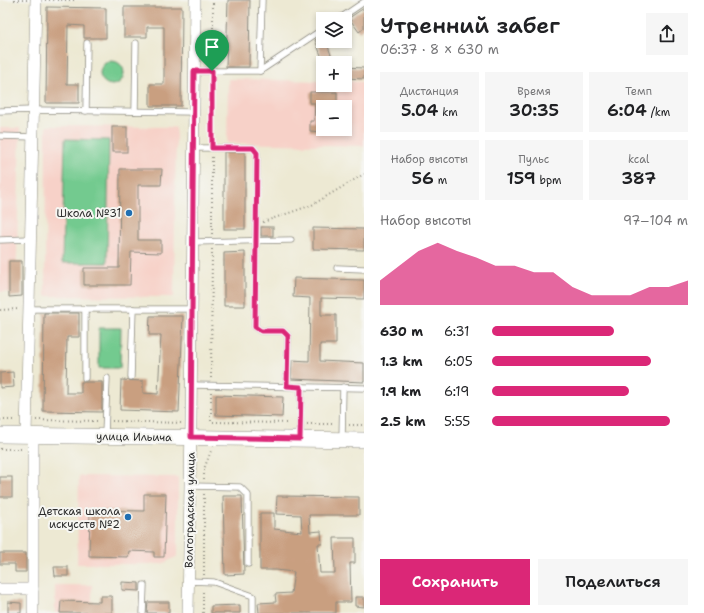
<!DOCTYPE html>
<html lang="ru">
<meta charset="utf-8">
<style>
:root{--surface:#fff;--page:#f6f6f6;--text:#202124;--muted:#757577;--accent:#db2777}
body{margin:0;font-family:"Shantell Sans",sans-serif;background:var(--page);color:var(--text);height:100vh;display:flex;flex-direction:column;font-size:15px;white-space:nowrap}
*{box-sizing:border-box;margin:0}
p{font-size:13px;color:var(--muted)}
.icon{flex:none;width:22px;height:22px;fill:none;stroke:currentColor;stroke-width:2;stroke-linecap:round;stroke-linejoin:round}
.map{position:relative;flex:1;overflow:hidden}
.panel{display:flex;flex-direction:column;background:var(--surface);width:340px}
.panel>*{flex:none}
.fabs{position:absolute;left:316px;top:12px;display:grid;gap:8px}
.fabs a{display:grid;place-items:center;width:36px;height:36px;border-radius:0px;background:var(--surface);box-shadow:0 2px 6px #0003;font-size:20px}
.pin{position:absolute;display:grid;place-items:center;width:34px;height:34px;color:#fff;margin:-41px -17px;border-radius:50% 50% 50% 0;rotate:-45deg;box-shadow:0 0 4px #0007}
.pin .icon{rotate:45deg}
.round{display:grid;place-items:center;flex:none;width:42px;height:42px;border-radius:0px;background:var(--page)}
.overview{display:flex;align-items:center;justify-content:space-between;height:68px;padding:0 16px}
h1{font-size:22px;font-weight:600;line-height:30px}
.figures{display:grid;grid-template-columns:repeat(3,1fr);gap:6px;height:68px;padding:4px 16px}
.figures div{display:grid;align-content:center;border-radius:0px;background:var(--page);text-align:center}
.figures b{font-size:17px;font-weight:600}
.figures small{font-size:11px;font-weight:400}
.figures p{font-size:11px}
.chart{height:112px;padding:8px 16px}
.chart p{display:flex;justify-content:space-between}
.chart svg{width:100%;height:72px;margin-top:4px;fill:var(--accent);opacity:.7}
.primary-button{display:flex;gap:8px;margin-top:auto;padding:8px 16px}
.primary-button a{flex:1;height:46px;border-radius:0px;background:var(--accent);color:#fff;font-size:16px;font-weight:600;line-height:46px;text-align:center}
.primary-button a+a{background:var(--page);color:var(--text)}
ul{padding:0 16px;list-style:none;font-size:13px}
li{display:grid;grid-template-columns:64px 48px 1fr;align-items:center;height:30px}
li i{height:10px;border-radius:5px;background:var(--accent)}
main{display:flex;flex:1;min-height:0}
.map>svg:first-child{display:block}
.built{fill:#f7d1c8;fill-rule:evenodd}
.green{fill:#73ca8f;stroke:#4f7a5d}
.building{fill:#c99f80}
.lines{fill:none;stroke-linecap:round;stroke-linejoin:round}
.lane-casing{stroke:#8c8a7f;stroke-width:7}
.street-casing{stroke:#8c8a7f;stroke-width:12}
.secondary-casing{stroke:#8c8a7f;stroke-width:16}
.path{stroke:#8c8a7f;stroke-width:2;stroke-dasharray:1 3;stroke-linecap:butt}
.lane{stroke:#fff;stroke-width:5.5}
.street{stroke:#fff;stroke-width:11}
.secondary{stroke:#fff;stroke-width:15}
.route-casing{stroke:#fff;stroke-width:8}
.route{stroke:#db2777;stroke-width:5}
.poi-dot{fill:#1f6fb2;stroke:#f6f6f2;stroke-width:1.5}
.labels{text-anchor:middle;dominant-baseline:central;stroke-width:4;stroke-linejoin:round;paint-order:stroke}
.poi-label{font-size:11px;fill:#2b2b2b;stroke:#f6f6f2;text-anchor:end}
.street-label{font-size:11px;fill:#2b2b2b;stroke:#f6f6f2}
</style>
<main>
<div class="map">
<svg width="364" height="613" viewBox="0 0 364 613">
<rect width="100%" height="100%" fill="#f6f6f2"/>
<filter id="ink" filterUnits="userSpaceOnUse"><feTurbulence type="fractalNoise" baseFrequency=".025" numOctaves="2"/><feDisplacementMap in="SourceGraphic" scale="8" xChannelSelector="R" yChannelSelector="G"/><feConvolveMatrix kernelMatrix="1 2 1 2 8 2 1 2 1" color-interpolation-filters="sRGB"/></filter>
<filter id="wash" filterUnits="userSpaceOnUse"><feTurbulence type="fractalNoise" baseFrequency=".012" numOctaves="4" result="noise"/><feDisplacementMap in="SourceGraphic" scale="16" xChannelSelector="R" yChannelSelector="G"/><feGaussianBlur stdDeviation="0.9" result="paint"/><feColorMatrix in="noise" values="0 0 0 0 0 0 0 0 0 0 0 0 0 0 0 0 0 1.4 0 .05"/><feComposite in="paint" operator="in"/></filter>
<g filter="url(#wash)">
<rect width="100%" height="100%" fill="#ede9d3"/>
<!-- built -->
<g class="built">
<path d="M228 79 323 81V85H345V81L364 82V146L227 143ZM323 107H345V129H323Z"/>
<polygon points="46,126 176,127 174,297 45,296"/>
<polygon points="0,128 20,128 16,292 0,292"/>
<polygon points="79,476 178,477 178,556 162,564 77,564"/>
<rect x="55" y="585" width="37" height="28"/>
</g>
<!-- green -->
<g class="green">
<circle cx="112" cy="73" r="12"/>
<polygon points="65,139 109,140 107,263 62,263"/>
<polygon points="99,328 121,328 120,368 99,368"/>
</g>
<g id="blocks">
<!-- building -->
<g class="building">
<polygon points="228,0 250,0 249,67 226,67"/>
<polygon points="47,7 106,8 106,38 84,38 84,26 68,25 67,84 79,84 79,103 46,103"/>
<polygon points="124,7 182,7 181,106 150,106 150,84 164,84 164,27 147,27 147,37 124,37"/>
<polygon points="364,8 364,28 359,32 349,18"/>
<polygon points="323,34 323,41 326,41 334,63 324,63 315,40"/>
<polygon points="345,67 364,68 364,79 345,78"/>
<polygon points="310,92 337,92 337,107 323,107 323,132 310,131 310,121 314,121 315,103 310,103"/>
<rect x="112" y="127" width="15" height="25"/>
<rect x="224" y="152" width="21" height="77"/>
<polygon points="120,169 162,169 161,185 138,185 138,240 161,240 161,253 131,252 130,285 84,285 84,268 119,268"/>
<rect x="261" y="227" width="12" height="9"/>
<polygon points="313,228 364,229 364,250 313,249"/>
<polygon points="245,252 245,306 224,306 224,253"/>
<polygon points="9,261 22,261 22,296 9,297"/>
<polygon points="294,278 364,280 364,299 321,298 321,315 336,315 336,344 320,344 320,361 364,363 364,382 291,379 292,360 309,361 310,298 293,297"/>
<polygon points="44,313 79,313 79,337 67,337 66,393 81,393 81,382 102,382 102,412 43,411"/>
<polygon points="150,316 183,316 179,412 120,410 121,380 143,381 143,393 158,394 161,335 149,335"/>
<polygon points="13,372 14,387 0,388 0,373"/>
<polygon points="216,395 283,397 282,417 216,415"/>
<rect x="0" y="477" width="12" height="20"/>
<polygon points="144,494 166,494 164,557 154,557 154,552 129,551 128,557 89,556 90,510 144,511"/>
<polygon points="223,496 242,496 244,574 225,575"/>
<polygon points="277,496 359,497 359,515 309,515 310,532 321,531 322,544 318,544 320,573 335,573 334,538 355,538 355,563 350,563 351,602 336,602 336,613 259,613 258,603 276,602 275,594 291,593 294,572 276,570 260,570 260,513 274,513 274,529 302,532 301,515 276,514"/>
<polygon points="0,553 26,553 26,572 15,572 15,564 0,564"/>
<polygon points="54,567 68,567 68,576 55,576"/>
<polygon points="122,582 139,583 139,591 122,590"/>
<polygon points="100,596 112,596 112,613 60,613 61,601 100,602"/>
<polygon points="355,597 364,597 364,607 355,606"/>
<polygon points="8,602 21,603 21,613 8,613"/>
<polygon points="148,602 169,602 169,613 147,613"/>
<polygon points="240,605 240,613 211,613 211,606"/>
</g>
</g>
</g>
<g filter="url(#ink)">
<use href="#blocks" fill-opacity="0" stroke="#8c8a7f" stroke-width="1"/>
<g class="lines">
<defs>
<g id="lane">
<polyline points="339,19 364,2"/>
<polyline points="194,71 260,71 323,29"/>
<polyline points="260,71 262,0"/>
<polyline points="0,111 33,110 194,112"/>
<polyline points="86,111 87,43"/>
<polyline points="135,111 136,43"/>
<polyline points="0,136 33,137"/>
<polyline points="193,148 253,148 257,153 255,327 261,331 283,331 288,336 287,386"/>
<polyline points="0,240 30,239"/>
<polyline points="193,242 291,240"/>
<polyline points="337,268 364,269"/>
<polyline points="29,309 192,309"/>
<polyline points="131,377 133,309"/>
<polyline points="85,378 85,309"/>
<polyline points="192,385 364,388"/>
<polyline points="105,435 107,378"/>
<polyline points="300,438 301,387"/>
<polyline points="342,439 343,387"/>
<polyline points="190,486 240,487 248,495 248,564"/>
<polyline points="189,581 214,582 253,596 253,613"/>
<polyline points="143,613 144,585"/>
</g>
<g id="street">
<polyline points="26,435 36,0"/>
<polyline points="0,589 33,589"/>
<polyline points="33,613 33,435"/>
<polyline points="188,613 191,422 195,0"/>
</g>
<polyline id="secondary" points="0,435 364,440"/>
</defs>
<!-- lane casing -->
<use href="#lane" class="lane-casing"/>
<!-- street casing -->
<use href="#street" class="street-casing"/>
<!-- secondary casing -->
<use href="#secondary" class="secondary-casing"/>
<!-- path -->
<g class="path">
<polyline points="14,0 27,0"/>
<polyline points="45,0 76,0"/>
<polyline points="213,64 213,0"/>
<polyline points="212,140 212,78"/>
<polyline points="263,222 312,205 364,174"/>
<polyline points="212,234 212,154"/>
<polyline points="0,310 19,309"/>
<polyline points="211,378 212,248"/>
<polyline points="211,392 211,422 293,423"/>
<polyline points="0,420 16,420"/>
<polyline points="36,420 98,421"/>
<polyline points="112,421 182,423"/>
<polyline points="307,424 335,424"/>
<polyline points="349,425 364,425"/>
<polyline points="0,449 23,449"/>
<polyline points="204,479 204,469 211,451"/>
<polyline points="204,575 204,493"/>
<polyline points="203,613 203,589"/>
</g>
<!-- lane -->
<use href="#lane" class="lane"/>
<!-- street -->
<use href="#street" class="street"/>
<!-- secondary -->
<use href="#secondary" class="secondary"/>
</g>
</g>
<g class="lines" filter="url(#ink)">
<defs>
<polygon id="route" points="194,71 212,71 212,148 253,148 257,153 255,327 261,331 283,331 288,336 287,386 301,387 300,439 191,437"/>
</defs>
<!-- route casing -->
<use href="#route" class="route-casing"/>
<!-- route -->
<use href="#route" class="route"/>
</g>
<!-- markers -->
<g class="poi-dot">
<circle cx="129" cy="213" r="4"/>
<circle cx="128" cy="517" r="4"/>
</g>
<g class="labels">
<!-- poi labels -->
<g class="poi-label">
<text x="121" y="213">Школа №31</text>
<text x="120" y="511">Детская школа<tspan x="120" dy="13">искусств №2</tspan></text>
</g>
<!-- street labels -->
<g class="street-label">
<text transform="translate(134 437) rotate(1)">улица Ильича</text>
<text transform="translate(190 510) rotate(-89)">Волгоградская улица</text>
</g>
</g>
</svg>
<div class="fabs">
<a><svg class="icon" aria-label="layers" viewBox="0 0 24 24"><path d="M12 4l9 5-9 5-9-5zM3 14l9 5 9-5"/></svg></a>
<a>+</a>
<a>−</a>
</div>
<div class="pin" style="left:212px;top:71px;background:#1e9e55"><svg class="icon" aria-label="arrive" viewBox="0 0 24 24"><path d="M6 21V4h12l-3 4 3 4H6"/></svg></div>
</div>
<section class="panel">
<div class="overview"><div><h1>Утренний забег</h1><p>06:37 · 8 × 630 m</p></div><a class="round"><svg class="icon" aria-label="share" viewBox="0 0 24 24"><path d="M12 15V3M7 8l5-5 5 5M5 13v7h14v-7"/></svg></a></div>
<div class="figures">
<div><p>Дистанция</p><b>5.04<small> km</small></b></div>
<div><p>Время</p><b>30:35</b></div>
<div><p>Темп</p><b>6:04<small> /km</small></b></div>
</div>
<div class="figures">
<div><p>Набор высоты</p><b>56<small> m</small></b></div>
<div><p>Пульс</p><b>159<small> bpm</small></b></div>
<div><p>kcal</p><b>387</b></div>
</div>
<div class="chart"><p><span>Набор высоты</span>97–104 m</p>
<svg viewBox="0 0 160 44" preserveAspectRatio="none"><path d="M0 44V29L10 20L20 11L30 6L40 11L50 15L60 20L70 20L80 24L90 24L100 33L110 38L120 38L130 38L140 33L150 33L160 29V44z"/></svg>
</div>
<ul>
<li><b>630 m</b>6:31<i style="width:62%"></i></li>
<li><b>1.3 km</b>6:05<i style="width:81%"></i></li>
<li><b>1.9 km</b>6:19<i style="width:70%"></i></li>
<li><b>2.5 km</b>5:55<i style="width:91%"></i></li>
</ul>
<div class="primary-button"><a>Сохранить</a><a>Поделиться</a></div>
</section>
</main>
